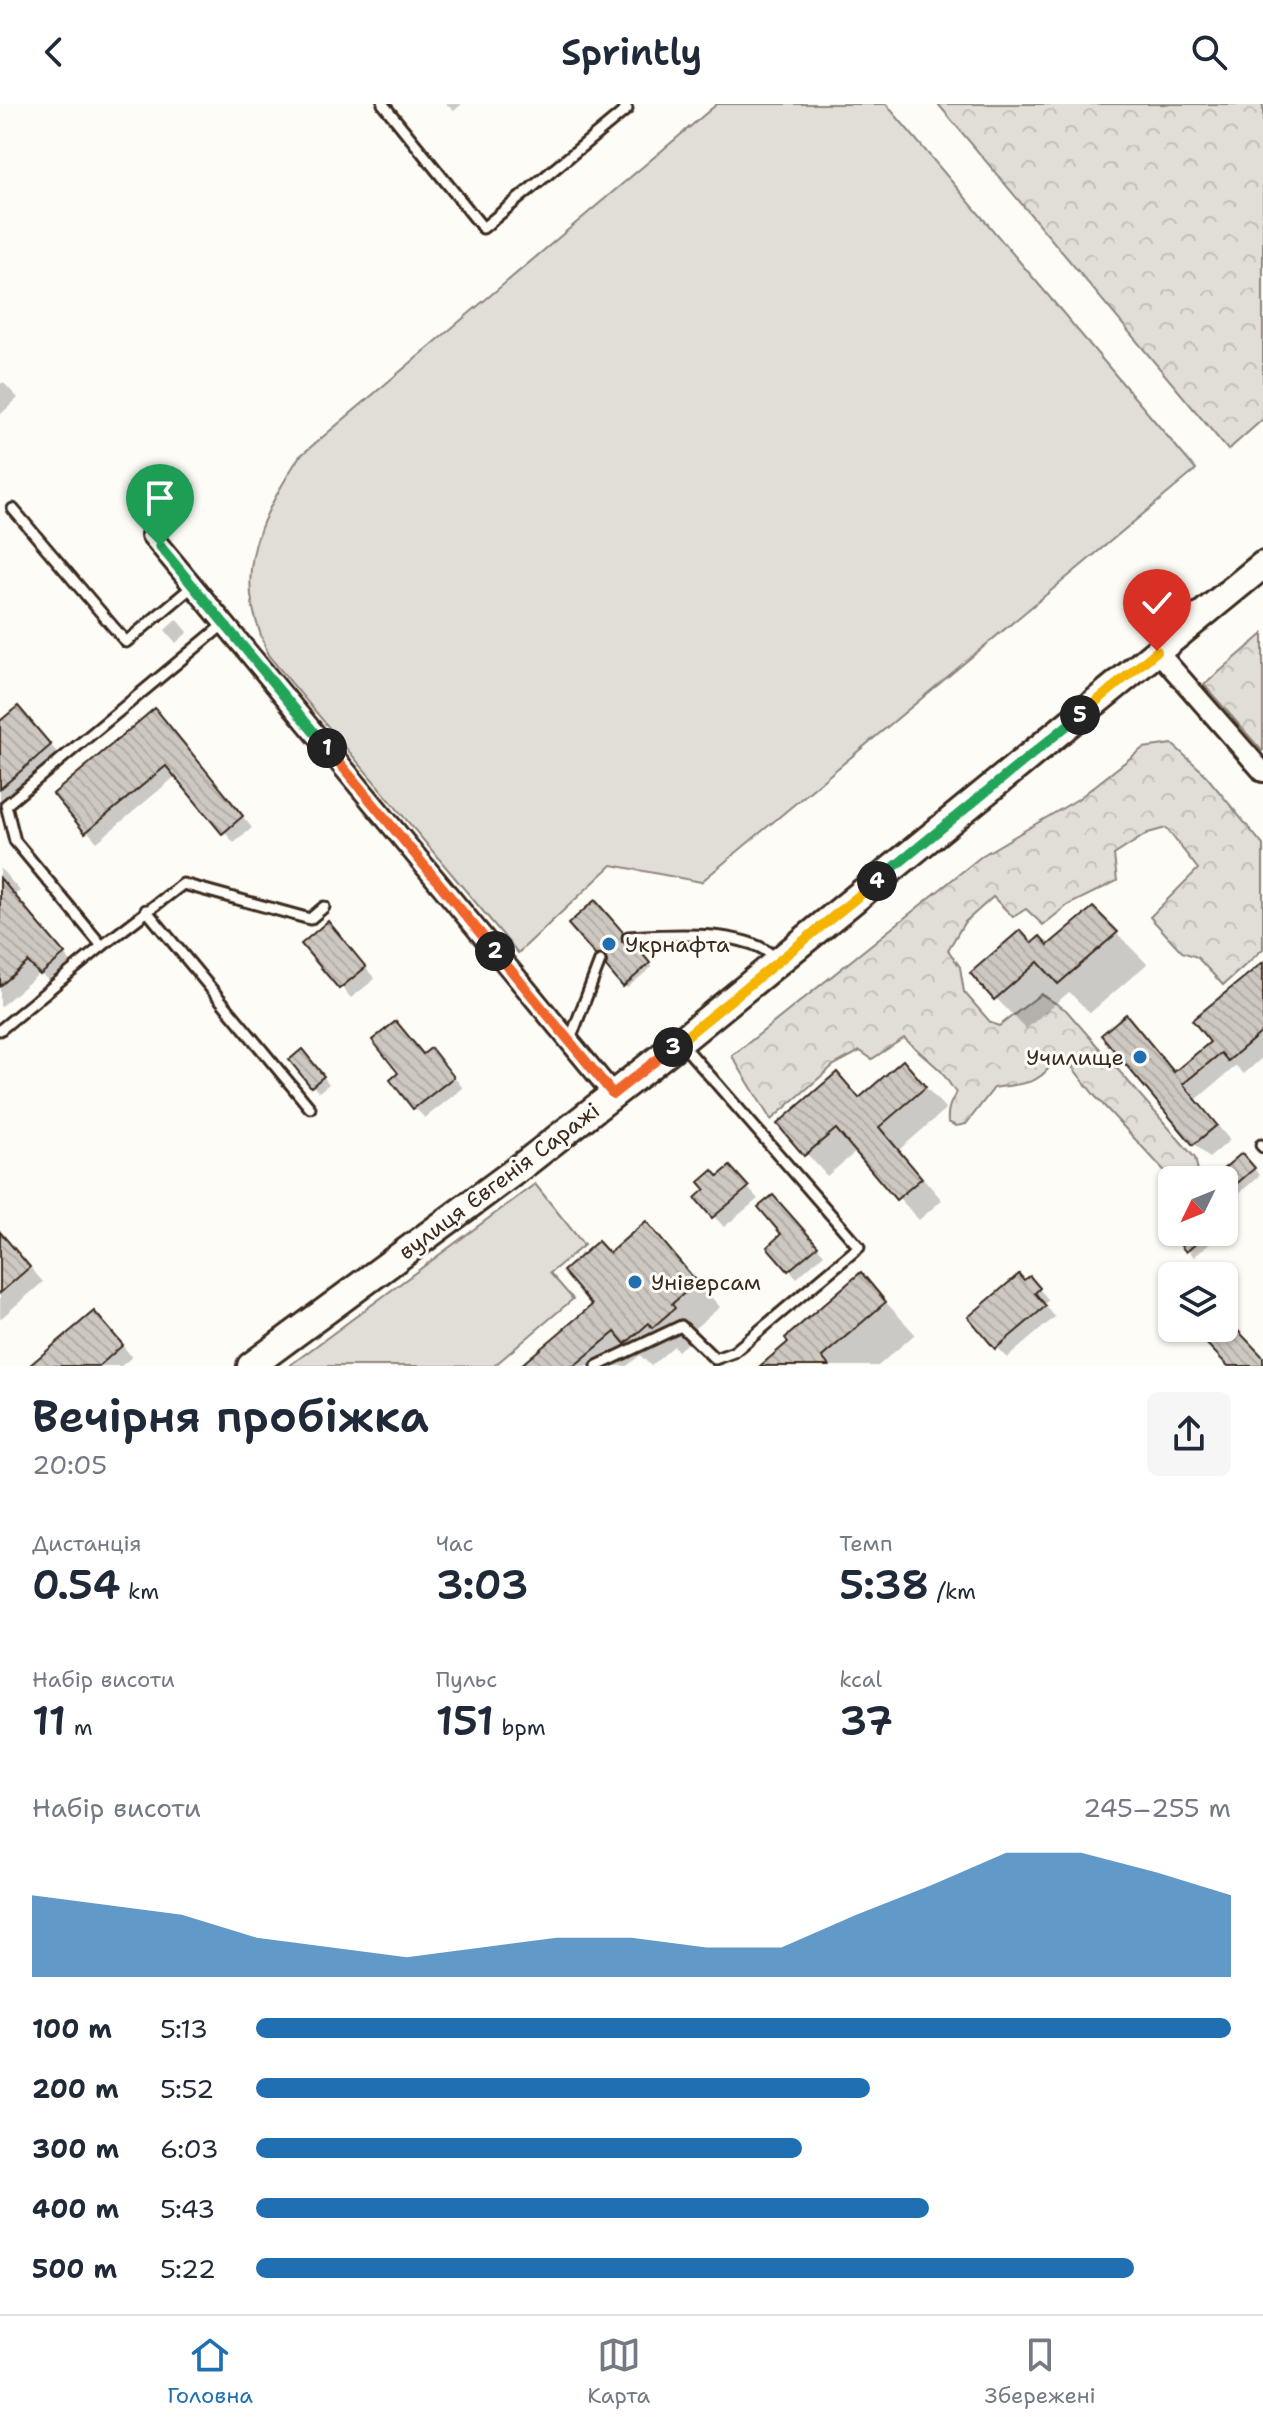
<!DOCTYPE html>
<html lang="uk">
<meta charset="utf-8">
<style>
:root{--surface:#fff;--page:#f6f6f7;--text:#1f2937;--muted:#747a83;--line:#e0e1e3;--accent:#1f6fb2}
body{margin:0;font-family:"Shantell Sans",sans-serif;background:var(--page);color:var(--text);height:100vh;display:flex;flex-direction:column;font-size:30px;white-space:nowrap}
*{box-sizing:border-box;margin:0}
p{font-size:26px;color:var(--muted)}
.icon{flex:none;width:44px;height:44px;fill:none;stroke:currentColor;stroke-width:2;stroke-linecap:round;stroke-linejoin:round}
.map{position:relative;height:1262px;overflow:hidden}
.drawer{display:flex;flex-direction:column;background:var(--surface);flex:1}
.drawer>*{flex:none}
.needle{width:52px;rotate:227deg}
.controls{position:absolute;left:1158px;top:1062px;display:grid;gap:16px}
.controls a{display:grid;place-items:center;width:80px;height:80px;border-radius:12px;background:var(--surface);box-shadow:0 2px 6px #0004;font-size:40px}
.pin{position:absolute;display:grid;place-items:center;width:68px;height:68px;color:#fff;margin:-82px -34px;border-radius:50% 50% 50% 0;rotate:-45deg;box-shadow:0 0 8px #0007}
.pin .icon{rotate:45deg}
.km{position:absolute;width:40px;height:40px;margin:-20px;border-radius:50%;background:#222;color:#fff;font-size:22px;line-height:40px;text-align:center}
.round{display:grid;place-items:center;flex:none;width:84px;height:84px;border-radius:12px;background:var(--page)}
.summary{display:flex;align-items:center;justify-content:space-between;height:136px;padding:0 32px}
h1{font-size:44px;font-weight:600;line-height:60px}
.metrics{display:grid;grid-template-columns:repeat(3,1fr);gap:12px;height:136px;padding:8px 32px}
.metrics div{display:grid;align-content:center}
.metrics b{font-size:40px;font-weight:600}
.metrics small{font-size:22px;font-weight:400}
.metrics p{font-size:22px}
.chart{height:224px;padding:16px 32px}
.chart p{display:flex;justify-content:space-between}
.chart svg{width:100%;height:144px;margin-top:8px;fill:var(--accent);opacity:.7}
ul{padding:0 32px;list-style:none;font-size:26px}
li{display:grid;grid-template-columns:128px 96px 1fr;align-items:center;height:60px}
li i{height:20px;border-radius:10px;background:var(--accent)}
header{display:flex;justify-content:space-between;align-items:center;height:104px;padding:0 32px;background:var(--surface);font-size:36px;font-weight:600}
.tab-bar{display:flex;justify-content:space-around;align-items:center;height:112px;border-top:2px solid var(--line);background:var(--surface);font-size:22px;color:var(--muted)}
.tab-bar a{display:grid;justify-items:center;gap:4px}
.tab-bar .current{color:var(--accent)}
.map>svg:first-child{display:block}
.grass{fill:#e1ded7;stroke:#8e847a;stroke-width:2}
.forest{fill:url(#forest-crowns);stroke:#8e847a;stroke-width:2}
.shadow{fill:#0003}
.building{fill:url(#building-back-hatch);stroke:#3b2a1e;stroke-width:2}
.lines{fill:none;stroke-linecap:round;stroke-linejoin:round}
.lane-casing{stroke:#3b2a1e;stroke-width:15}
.street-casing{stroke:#3b2a1e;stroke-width:24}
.secondary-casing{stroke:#3b2a1e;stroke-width:32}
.lane{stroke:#fdfcf7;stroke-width:9}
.street{stroke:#fdfcf7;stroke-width:18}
.secondary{stroke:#fdfcf7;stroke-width:26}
.split-1-casing{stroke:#fff;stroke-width:16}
.split-2-casing{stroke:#fff;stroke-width:16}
.split-3-casing{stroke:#fff;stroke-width:16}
.split-4-casing{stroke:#fff;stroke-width:16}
.split-5-casing{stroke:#fff;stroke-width:16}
.split-6-casing{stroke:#fff;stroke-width:16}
.split-1{stroke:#22a559;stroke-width:10}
.split-2{stroke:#f0652b;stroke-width:10}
.split-3{stroke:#f0652b;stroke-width:10}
.split-4{stroke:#f5b400;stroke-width:10}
.split-5{stroke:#22a559;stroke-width:10}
.split-6{stroke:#f5b400;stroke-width:10}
.poi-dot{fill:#1f6fb2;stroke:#fdfcf7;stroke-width:3}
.labels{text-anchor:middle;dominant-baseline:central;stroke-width:6;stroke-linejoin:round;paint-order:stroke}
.poi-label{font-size:22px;fill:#3b2a1e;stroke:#fdfcf7;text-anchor:start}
.street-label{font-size:22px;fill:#3b2a1e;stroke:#fdfcf7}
</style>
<header><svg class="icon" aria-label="back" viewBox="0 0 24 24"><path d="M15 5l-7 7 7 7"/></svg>Sprintly<svg class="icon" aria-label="search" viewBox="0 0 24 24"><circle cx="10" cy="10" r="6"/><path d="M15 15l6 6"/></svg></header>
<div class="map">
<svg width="1263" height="1262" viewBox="0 0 1263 1262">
<defs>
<pattern id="forest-crowns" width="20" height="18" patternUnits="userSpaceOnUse" patternTransform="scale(2)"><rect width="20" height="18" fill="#e1ded7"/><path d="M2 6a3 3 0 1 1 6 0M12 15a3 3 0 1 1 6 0" fill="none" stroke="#c2bfb8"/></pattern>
<pattern id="building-back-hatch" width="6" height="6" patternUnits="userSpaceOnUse" patternTransform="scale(2)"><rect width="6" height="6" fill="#cdc8c2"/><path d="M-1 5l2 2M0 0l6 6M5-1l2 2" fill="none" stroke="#b1aca6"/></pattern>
</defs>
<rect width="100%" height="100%" fill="#fdfcf7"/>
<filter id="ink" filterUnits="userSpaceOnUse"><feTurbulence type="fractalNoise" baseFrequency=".0125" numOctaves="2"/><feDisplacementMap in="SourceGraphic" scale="16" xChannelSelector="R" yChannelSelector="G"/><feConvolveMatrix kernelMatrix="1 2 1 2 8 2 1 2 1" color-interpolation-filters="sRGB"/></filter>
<g filter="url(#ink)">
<!-- grass -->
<g class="grass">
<path d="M717 0H886L1196 366 701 778 612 761 518 849 268 551C263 536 256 520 253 504 241 448 270 399 299 353Z"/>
<polygon points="535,1080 584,1141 550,1169 573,1195 494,1262 289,1262"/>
</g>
<!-- forest -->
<g class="forest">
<polygon points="938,0 1263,0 1263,315 1228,346"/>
<polygon points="1263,530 1263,646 1262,647 1204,581"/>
<path d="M1172 640 1203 668 1263 741V845L1223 881 1197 853 1182 848 1150 813 1198 765 1166 724 1148 729 1114 751 1117 777 1068 801 1043 821 1026 805 1013 813 993 793 964 819 948 846 960 863 964 888 991 919 999 922 1041 890 1066 906 1195 1054 1198 1067 1190 1076H1173L1095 992 1065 954 1056 952C1042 982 1023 979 994 984L966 1020 956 1022 948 1018C947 1005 950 1000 956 989L941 967 904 934 872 955 860 947 834 961 771 1016 732 952 983 751 1078 695 1143 644Z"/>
</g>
<!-- shadow -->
<g class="shadow">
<polygon points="446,0 462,0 454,7"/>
<polygon points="3,278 18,294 0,311 0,281"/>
<polygon points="177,515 188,528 176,539 165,526"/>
<polygon points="29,616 62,654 3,704 0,702 0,620"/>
<polygon points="166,617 252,724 234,739 176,672 97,738 56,690"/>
<polygon points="0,764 20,787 14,791 75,863 53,881 40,869 0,903"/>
<polygon points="595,799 625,832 624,840 633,842 652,863 627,884 608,863 608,854 600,853 571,820"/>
<polygon points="1106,818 1147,860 1090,909 1069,888 1026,925 996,894 1032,841 1048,844"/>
<polygon points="338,830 375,875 351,894 304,840"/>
<polygon points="1263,860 1263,953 1244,970 1236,962 1196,996 1230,1036 1209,1054 1194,1039 1140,927 1176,969 1213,938"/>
<polygon points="396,919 424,952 441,957 463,984 425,1014 415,1004"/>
<polygon points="309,955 329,980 319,988 312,981"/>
<polygon points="903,959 946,1005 899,1046 942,1096 919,1116 857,1047 827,1072 780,1020 837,971 861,996"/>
<polygon points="1241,1051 1260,1071 1236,1092 1221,1076"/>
<polygon points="719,1074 740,1075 758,1095 724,1123 697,1094"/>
<polygon points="780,1101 824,1150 797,1174 769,1143 784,1130"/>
<polygon points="646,1120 720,1203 694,1225 698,1229 678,1247 674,1242 651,1262 640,1251 627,1262 523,1262 595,1201 609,1151"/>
<polygon points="0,1128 43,1178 0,1215"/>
<polygon points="1173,1128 1203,1128 1212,1138 1194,1153"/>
<polygon points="861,1171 915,1230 878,1262 761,1262 791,1238"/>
<polygon points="1029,1174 1049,1196 1044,1200 1055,1213 1007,1254 996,1243 1024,1179"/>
<polygon points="104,1220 132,1253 121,1262 31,1262"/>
</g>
<!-- building -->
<g class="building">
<polygon points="18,602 51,641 0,685 0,617"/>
<polygon points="155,604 243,712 222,730 166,662 85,729 53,690"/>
<polygon points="0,774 65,850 40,871 28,858 0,882"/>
<polygon points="595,796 623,828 622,838 634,840 650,859 623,883 606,863 607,857 605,852 595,851 568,820"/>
<polygon points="1093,803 1118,828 1058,880 1038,858 994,896 970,869 1020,826 1032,839 1040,832 1048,841"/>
<polygon points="328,817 366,863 339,885 301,840"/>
<polygon points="1263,858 1263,927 1228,957 1221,949 1183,980 1217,1021 1193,1041 1101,931 1126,910 1174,968 1210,938 1192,916"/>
<polygon points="396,917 423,950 431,944 454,973 413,1005 390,976 398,969 372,936"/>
<polygon points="302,945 324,972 311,983 289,956"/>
<polygon points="903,956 926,983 879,1023 922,1074 896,1096 836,1025 804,1052 777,1020 837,968 859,994"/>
<polygon points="1242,1049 1255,1064 1228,1087 1224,1082 1224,1076 1219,1076 1215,1072"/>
<polygon points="730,1062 749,1083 712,1114 695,1094 705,1085 699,1078 713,1066 718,1072"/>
<polygon points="773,1091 818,1142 788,1167 767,1143 781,1130 758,1103"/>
<polygon points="646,1117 697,1178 672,1200 675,1204 652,1224 649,1219 625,1240 615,1228 574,1262 520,1262 592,1201 563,1167 598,1137 609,1149"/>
<polygon points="0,1128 30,1163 0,1189"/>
<polygon points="1170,1128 1210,1128 1186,1148"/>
<polygon points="861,1168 886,1198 822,1253 829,1262 760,1262 788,1238 785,1234"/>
<polygon points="1019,1170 1024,1176 1030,1172 1040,1184 1035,1189 1046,1202 995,1245 968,1213"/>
<polygon points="94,1207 123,1241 99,1262 29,1262"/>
<polygon points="1224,1212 1263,1253 1263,1262 1228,1262 1203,1236 1216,1224 1224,1224"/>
</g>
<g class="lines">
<defs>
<g id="lane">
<polyline points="383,0 483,124 627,5 623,0"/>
<polyline points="13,405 126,538 193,482"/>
<polyline points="224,520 6,701 15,737 102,842 183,780 310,815 324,803"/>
<polyline points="146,806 310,1004"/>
<path d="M628 833C667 831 748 824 776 855"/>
<polyline points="0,926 102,842"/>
<polyline points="570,936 600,857"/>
<polyline points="1261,1041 1263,1043"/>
<polyline points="597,1262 681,1222 715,1255 734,1248 859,1143 682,940"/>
</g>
<g id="street">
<polyline points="151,431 613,990"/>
<polyline points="1157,547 1263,668"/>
</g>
<polyline id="secondary" points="251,1262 526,1059 680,938 1263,461"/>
</defs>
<!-- lane casing -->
<use href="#lane" class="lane-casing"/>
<!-- street casing -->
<use href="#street" class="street-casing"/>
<!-- secondary casing -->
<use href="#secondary" class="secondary-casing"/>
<!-- lane -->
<use href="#lane" class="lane"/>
<!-- street -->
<use href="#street" class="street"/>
<!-- secondary -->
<use href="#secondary" class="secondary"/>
</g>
</g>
<g class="lines" filter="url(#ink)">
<defs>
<polyline id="split-1" points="160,442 327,644"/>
<polyline id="split-2" points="327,644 495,847"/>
<polyline id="split-3" points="495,847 613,990 673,943"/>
<polyline id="split-4" points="673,943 877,777"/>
<polyline id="split-5" points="877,777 1080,611"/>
<polyline id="split-6" points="1080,611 1157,547"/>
</defs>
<!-- split-1 casing -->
<use href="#split-1" class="split-1-casing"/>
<!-- split-2 casing -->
<use href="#split-2" class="split-2-casing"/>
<!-- split-3 casing -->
<use href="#split-3" class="split-3-casing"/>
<!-- split-4 casing -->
<use href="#split-4" class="split-4-casing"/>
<!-- split-5 casing -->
<use href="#split-5" class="split-5-casing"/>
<!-- split-6 casing -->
<use href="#split-6" class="split-6-casing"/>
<!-- split-1 -->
<use href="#split-1" class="split-1"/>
<!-- split-2 -->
<use href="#split-2" class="split-2"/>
<!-- split-3 -->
<use href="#split-3" class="split-3"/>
<!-- split-4 -->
<use href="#split-4" class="split-4"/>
<!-- split-5 -->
<use href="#split-5" class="split-5"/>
<!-- split-6 -->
<use href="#split-6" class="split-6"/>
</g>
<!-- markers -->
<g class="poi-dot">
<circle cx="609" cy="840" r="8"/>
<circle cx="1140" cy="953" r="8"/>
<circle cx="635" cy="1178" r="8"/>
</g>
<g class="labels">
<!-- poi labels -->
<g class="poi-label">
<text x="625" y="840">Укрнафта</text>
<text x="1124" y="953" text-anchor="end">Училище</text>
<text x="651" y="1178">Універсам</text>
</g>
<!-- street labels -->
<g class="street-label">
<text transform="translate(499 1077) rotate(-37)">вулиця Євгенія Саражі</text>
</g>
</g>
</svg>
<div class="controls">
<a><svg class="needle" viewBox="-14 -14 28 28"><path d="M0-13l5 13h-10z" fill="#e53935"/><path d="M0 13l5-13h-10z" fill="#747a83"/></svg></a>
<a><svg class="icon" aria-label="layers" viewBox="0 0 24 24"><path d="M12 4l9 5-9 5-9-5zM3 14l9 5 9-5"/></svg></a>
</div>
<div class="pin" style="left:160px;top:442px;background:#1e9e55"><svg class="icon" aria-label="arrive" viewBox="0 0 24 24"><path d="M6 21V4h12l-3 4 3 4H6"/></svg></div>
<div class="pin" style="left:1157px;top:547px;background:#d93025"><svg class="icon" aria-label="check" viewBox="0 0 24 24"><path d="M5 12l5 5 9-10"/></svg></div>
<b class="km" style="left:327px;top:644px">1</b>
<b class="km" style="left:495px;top:847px">2</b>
<b class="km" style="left:673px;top:943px">3</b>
<b class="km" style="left:877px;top:777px">4</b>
<b class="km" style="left:1080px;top:611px">5</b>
</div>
<section class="drawer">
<div class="summary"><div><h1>Вечірня пробіжка</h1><p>20:05</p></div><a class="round"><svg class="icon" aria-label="share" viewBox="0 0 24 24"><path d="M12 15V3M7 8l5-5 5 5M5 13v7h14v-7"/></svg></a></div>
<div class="metrics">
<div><p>Дистанція</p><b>0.54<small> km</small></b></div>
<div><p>Час</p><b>3:03</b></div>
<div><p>Темп</p><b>5:38<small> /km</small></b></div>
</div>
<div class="metrics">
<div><p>Набір висоти</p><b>11<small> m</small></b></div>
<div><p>Пульс</p><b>151<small> bpm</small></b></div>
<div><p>kcal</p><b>37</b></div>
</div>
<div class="chart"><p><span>Набір висоти</span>245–255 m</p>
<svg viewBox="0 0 160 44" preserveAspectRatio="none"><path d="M0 44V19L10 22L20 25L30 32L40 35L50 38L60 35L70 32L80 32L90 35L100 35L110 25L120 16L130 6L140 6L150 12L160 19V44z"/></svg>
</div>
<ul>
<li><b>100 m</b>5:13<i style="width:100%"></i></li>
<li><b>200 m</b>5:52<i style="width:63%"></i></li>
<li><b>300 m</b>6:03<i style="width:56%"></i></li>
<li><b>400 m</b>5:43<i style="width:69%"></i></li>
<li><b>500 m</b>5:22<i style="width:90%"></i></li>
</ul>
</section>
<nav class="tab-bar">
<a class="current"><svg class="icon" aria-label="home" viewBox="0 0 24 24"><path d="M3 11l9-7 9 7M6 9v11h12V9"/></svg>Головна</a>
<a><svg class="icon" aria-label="map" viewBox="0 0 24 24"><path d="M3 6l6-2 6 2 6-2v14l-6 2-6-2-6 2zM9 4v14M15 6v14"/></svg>Карта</a>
<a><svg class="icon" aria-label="saved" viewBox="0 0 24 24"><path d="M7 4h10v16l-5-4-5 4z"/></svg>Збережені</a>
</nav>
